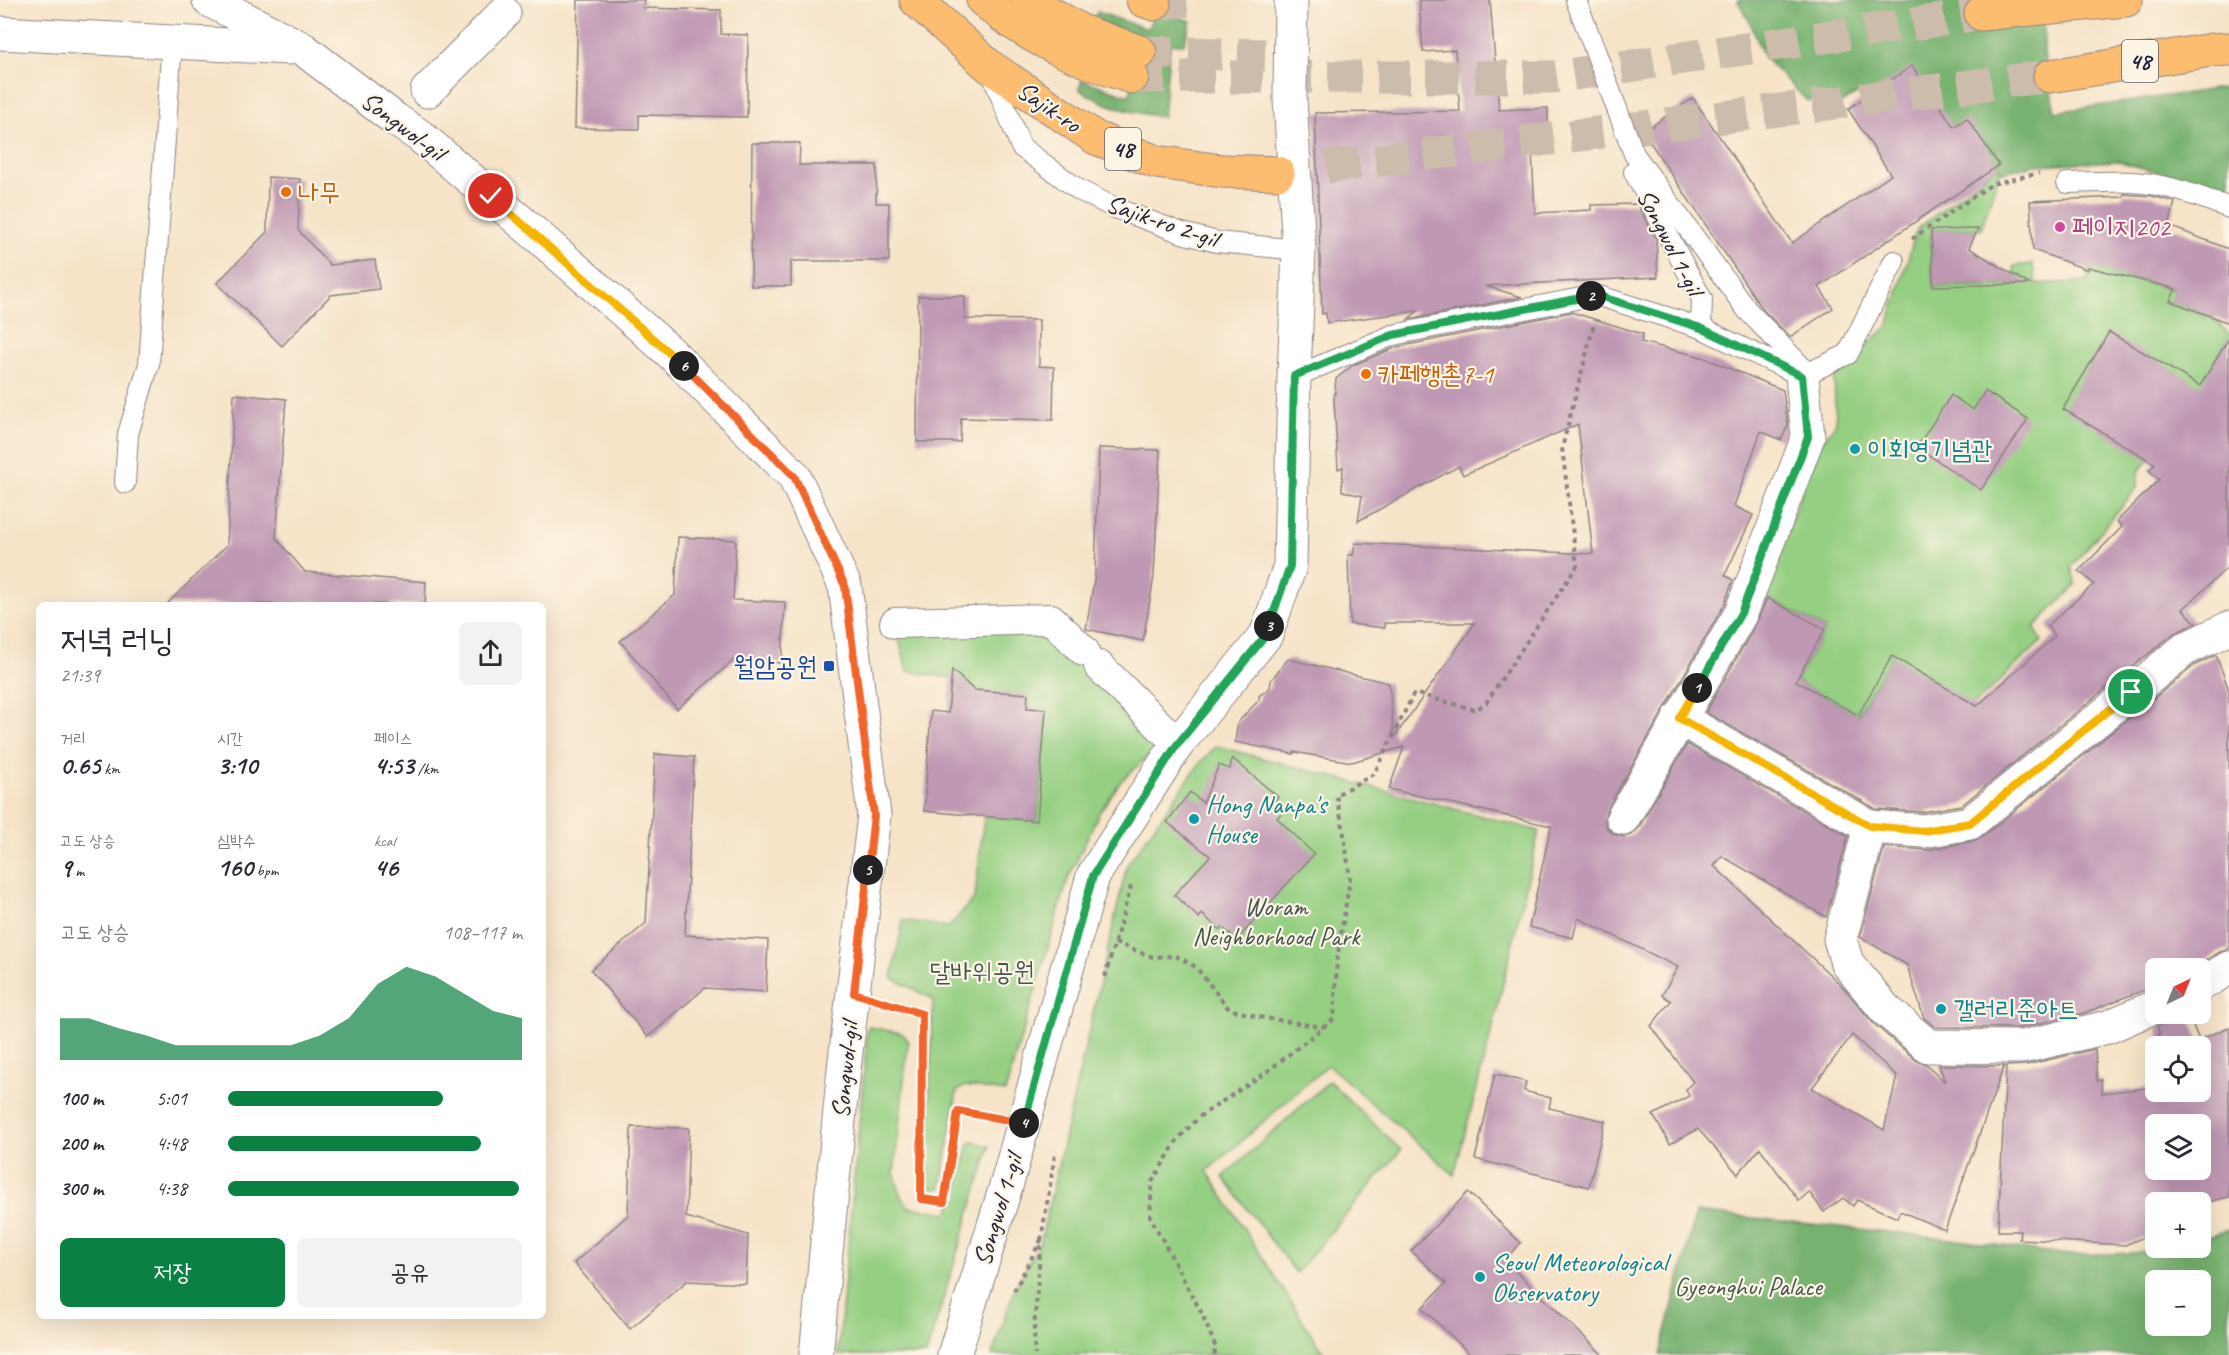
<!DOCTYPE html>
<html lang="ko">
<meta charset="utf-8">
<style>
:root{--surface:#fff;--page:#f2f2f3;--text:#2b2b33;--muted:#7c7c81;--accent:#0b8043}
body{margin:0;font-family:Caveat,"Poor Story",sans-serif;background:var(--page);color:var(--text);height:100vh;display:flex;flex-direction:column;font-size:22px;white-space:nowrap}
*{box-sizing:border-box;margin:0}
p{font-size:20px;color:var(--muted)}
.icon{flex:none;width:33px;height:33px;fill:none;stroke:currentColor;stroke-width:2;stroke-linecap:round;stroke-linejoin:round}
.map{position:relative;flex:1;overflow:hidden}
.drawer{position:absolute;left:36px;top:602px;width:510px;height:717px;display:flex;flex-direction:column;background:var(--surface);border-radius:9px;box-shadow:0 6px 24px #0002}
.drawer>*{flex:none}
.needle{width:39px;rotate:43deg}
.buttons{position:absolute;left:2145px;top:958px;display:grid;gap:12px}
.buttons a{display:grid;place-items:center;width:66px;height:66px;border-radius:9px;background:var(--surface);box-shadow:0 6px 24px #0002;font-size:30px}
.pin{position:absolute;display:grid;place-items:center;width:51px;height:51px;color:#fff;margin:-26px;border:3px solid #fff;border-radius:50%;box-shadow:0 2px 6px #0007}
.km{position:absolute;width:30px;height:30px;margin:-15px;border-radius:50%;background:#222;color:#fff;font-size:16px;line-height:30px;text-align:center}
.round{display:grid;place-items:center;flex:none;width:63px;height:63px;border-radius:9px;background:var(--page)}
.summary{display:flex;align-items:center;justify-content:space-between;height:102px;padding:0 24px}
h1{font-size:33px;font-weight:600;line-height:45px}
.stats{display:grid;grid-template-columns:repeat(3,1fr);gap:9px;height:102px;padding:6px 24px}
.stats div{display:grid;align-content:center}
.stats b{font-size:26px;font-weight:600}
.stats small{font-size:16px;font-weight:400}
.stats p{font-size:16px}
.chart{height:168px;padding:12px 24px}
.chart p{display:flex;justify-content:space-between}
.chart svg{width:100%;height:108px;margin-top:6px;fill:var(--accent);opacity:.7}
.primary-button{display:flex;gap:12px;margin-top:auto;padding:12px 24px}
.primary-button a{flex:1;height:69px;border-radius:9px;background:var(--accent);color:#fff;font-size:24px;font-weight:600;line-height:69px;text-align:center}
.primary-button a+a{background:var(--page);color:var(--text)}
ul{padding:0 24px;list-style:none;font-size:20px}
li{display:grid;grid-template-columns:96px 72px 1fr;align-items:center;height:45px}
li i{height:15px;border-radius:8px;background:var(--accent)}
.map>svg:first-child{display:block}
.green{fill:#95cf82;stroke:#5c785e;stroke-width:1.5}
.forest{fill:#78b270;stroke:#4d6a56;stroke-width:1.5;fill-rule:evenodd}
.building{fill:#bf98b4;fill-rule:evenodd}
.lines{fill:none;stroke-linecap:round;stroke-linejoin:round}
.primary-tunnel{stroke:#ccbcac;stroke-width:33;stroke-dasharray:33 16;stroke-linecap:butt}
.service-casing{stroke:#8c8282;stroke-width:22}
.pedestrian-casing{stroke:#8c8282;stroke-width:32}
.minor-casing{stroke:#8c8282;stroke-width:35}
.primary-casing{stroke:#8c8282;stroke-width:35}
.path{stroke:#8c8282;stroke-width:4;stroke-dasharray:4.5 4.5;stroke-linecap:butt}
.service{stroke:#fff;stroke-width:20}
.pedestrian{stroke:#fff;stroke-width:30}
.minor{stroke:#fff;stroke-width:33}
.primary{stroke:#fcbd6f;stroke-width:33}
.split-1-casing{stroke:#fff;stroke-width:12}
.split-2-casing{stroke:#fff;stroke-width:12}
.split-3-casing{stroke:#fff;stroke-width:12}
.split-4-casing{stroke:#fff;stroke-width:12}
.split-5-casing{stroke:#fff;stroke-width:12}
.split-6-casing{stroke:#fff;stroke-width:12}
.split-7-casing{stroke:#fff;stroke-width:12}
.split-1{stroke:#f5b400;stroke-width:8}
.split-2{stroke:#22a559;stroke-width:8}
.split-3{stroke:#22a559;stroke-width:8}
.split-4{stroke:#22a559;stroke-width:8}
.split-5{stroke:#f0652b;stroke-width:8}
.split-6{stroke:#f0652b;stroke-width:8}
.split-7{stroke:#f5b400;stroke-width:8}
.food-dot{fill:#e8710a;stroke:#fcf5e5;stroke-width:2}
.hotel-dot{fill:#d1479c;stroke:#fcf5e5;stroke-width:2}
.culture-dot{fill:#0f9aa8;stroke:#fcf5e5;stroke-width:2}
.transit-dot{fill:#1a4fb4;stroke:#fcf5e5;stroke-width:2}
.labels{text-anchor:middle;dominant-baseline:central;stroke-width:4.5;stroke-linejoin:round;paint-order:stroke}
.shield{fill:#fcf5e5;stroke:#63616e;stroke-width:1.5}
.shield-label{font-size:24px;font-weight:bold;fill:#22223b}
.street-label{font-size:26px;fill:#22223b;stroke:#fcf5e5}
.food-label{font-size:26px;fill:#c56008;stroke:#fcf5e5;text-anchor:start}
.hotel-label{font-size:26px;fill:#b23c85;stroke:#fcf5e5;text-anchor:start}
.culture-label{font-size:26px;fill:#0d838f;stroke:#fcf5e5;text-anchor:start}
.transit-label{font-size:26px;fill:#164399;stroke:#fcf5e5;text-anchor:end}
.park-label{font-size:26px;fill:#445650;stroke:#fcf5e5}
</style>
<div class="map">
<svg width="2229" height="1355" viewBox="0 0 2229 1355">
<rect width="100%" height="100%" fill="#fcf5e5"/>
<filter id="ink" filterUnits="userSpaceOnUse"><feTurbulence type="fractalNoise" baseFrequency=".0167" numOctaves="2"/><feDisplacementMap in="SourceGraphic" scale="12" xChannelSelector="R" yChannelSelector="G"/><feConvolveMatrix kernelMatrix="1 2 1 2 8 2 1 2 1" color-interpolation-filters="sRGB"/></filter>
<filter id="wash" filterUnits="userSpaceOnUse"><feTurbulence type="fractalNoise" baseFrequency=".008" numOctaves="4" result="noise"/><feDisplacementMap in="SourceGraphic" scale="24" xChannelSelector="R" yChannelSelector="G"/><feGaussianBlur stdDeviation="1.35" result="paint"/><feColorMatrix in="noise" values="0 0 0 0 0 0 0 0 0 0 0 0 0 0 0 0 0 1.4 0 .05"/><feComposite in="paint" operator="in"/></filter>
<g filter="url(#wash)">
<rect width="100%" height="100%" fill="#f6e3c8"/>
<!-- green -->
<g class="green">
<polygon points="1999,165 1999,173 1981,229 1931,230 1933,286 2015,285 2014,266 2033,264 2035,284 2088,282 2088,266 2175,290 2171,301 2212,317 2229,334 2229,338 2207,375 2207,399 2138,472 2137,488 2071,567 2076,585 2034,627 2042,641 1953,724 1892,657 1857,715 1796,681 1825,629 1762,595 1820,444 1836,423 1834,375 1888,326 1917,229"/>
<polygon points="1051,619 1076,660 1170,736 1121,781 1099,813 1068,879 1005,1092 965,1086 957,1091 941,1187 937,1189 928,1187 927,1184 933,999 892,978 903,920 949,927 975,897 984,816 1037,821 1046,709 1027,708 974,690 963,680 907,671 895,623"/>
<polygon points="1216,746 1539,831 1496,1014 1454,1175 1328,1065 1207,1171 1325,1355 992,1355 1014,1290 1041,1240 1127,865 1200,763"/>
<polygon points="868,1027 901,1033 906,1037 908,1042 894,1173 902,1199 909,1207 946,1213 950,1210 969,1144 973,1142 990,1146 926,1355 838,1355"/>
<polygon points="1329,1081 1401,1150 1296,1273 1223,1177"/>
</g>
<!-- forest -->
<g class="forest">
<path d="M1158 0H1178L1174 15 1191 21 1184 44H1170L1163 117C1129 112 1108 108 1079 89L1082 80 1129 96 1146 44 1093 20 1097 12 1148 29Z"/>
<polygon points="1737,0 1979,0 2044,19 2044,55 2055,112 2229,87 2229,191 2117,161 2034,165 1999,173 1999,165 1954,127 1866,97 1860,92 1838,105 1823,100 1807,101 1764,57 1750,22"/>
<path d="M1696 1212 1935 1237 2070 1255 2134 1253 2158 1248H2200L2201 1238 2229 1230V1355H1660ZM2156 1281H2200V1326H2156Z"/>
</g>
<g id="blocks">
<!-- building -->
<g class="building">
<polygon points="578,0 644,0 643,8 721,10 721,34 748,35 747,117 639,115 639,129 575,128"/>
<polygon points="1419,0 1490,0 1499,110 1548,108 1548,149 1532,151 1535,213 1591,210 1591,205 1637,204 1656,239 1658,277 1485,286 1522,297 1407,320 1418,311 1327,323 1326,313 1322,314 1315,113 1460,111 1455,50 1423,52"/>
<polygon points="1912,66 1954,127 1967,118 1999,165 1819,287 1833,308 1790,337 1764,311 1643,132 1693,98 1792,243 1891,175 1848,109"/>
<polygon points="752,143 800,143 799,165 877,165 876,203 889,203 889,261 791,261 791,286 751,286"/>
<polygon points="268,177 300,179 298,230 330,265 375,260 379,289 331,295 282,346 217,283 267,232"/>
<polygon points="2124,194 2152,196 2175,202 2169,226 2229,249 2229,323 2170,301 2176,289 2088,267 2088,270 2033,250 2030,201 2123,197"/>
<polygon points="1978,229 1969,248 2029,284 1933,286 1931,230"/>
<polygon points="918,296 965,296 965,319 1039,320 1039,366 1054,367 1053,420 961,418 960,442 917,442"/>
<path d="M1571 312 1643 334 1641 342 1702 357 1783 390 1788 425 1781 440 1761 431 1734 506 1753 515 1725 575 1733 580 1724 605 1607 809 1604 819 1607 828 1614 834 1624 837 1633 834 1639 827 1687 744 1848 836 1826 917 1722 856 1714 866 1841 985 1873 1023 1916 1060 1926 1064 1945 1082 1939 1065 2004 1066 1945 1230 1900 1211 1897 1218 1857 1200 1853 1206 1843 1198 1824 1212 1809 1192 1799 1201 1760 1148 1738 1174 1698 1129 1670 1144 1653 1115 1689 1096 1686 1089 1693 1082 1651 1026 1671 1001 1662 995 1678 967 1578 918 1573 938 1529 927 1551 826 1389 789 1404 747 1352 762 1294 752 1293 754 1235 742 1238 722 1259 700V696L1270 688 1271 680 1288 659 1389 683 1394 738 1475 623H1384L1385 628 1350 624 1348 555H1353L1355 543 1593 554 1578 424 1463 475 1459 466 1358 521 1362 496 1342 491 1343 467 1338 469 1334 400 1336 379 1353 365 1397 347ZM1852 1035 1897 1076 1884 1130 1812 1088Z"/>
<polygon points="2109,332 2200,386 2229,338 2229,566 2183,609 2196,623 2173,634 1962,805 1923,812 1876,809 1706,712 1757,622 1767,598 1825,629 1796,681 1858,715 1892,656 1977,706 2055,636 2047,626 2094,584 2079,571 2122,527 2117,521 2159,480 2149,470 2155,464 2063,409"/>
<polygon points="1985,391 2028,419 1981,490 1917,447 1951,395 1973,410"/>
<polygon points="234,394 286,399 276,538 305,572 426,582 425,604 167,604 227,545"/>
<polygon points="1099,448 1160,450 1154,576 1143,641 1086,629 1095,575"/>
<polygon points="678,537 736,540 733,600 785,602 782,663 734,660 677,709 620,641 675,595"/>
<polygon points="2216,655 2229,690 2229,949 2220,952 2190,969 2156,969 2156,988 2152,987 2084,1013 2020,1028 1935,1027 1924,1018 1907,965 1860,937 1884,847 1927,850 1973,841 1981,838 2195,665"/>
<polygon points="952,670 974,690 1028,694 1027,708 1046,709 1037,821 924,811 931,711 948,713"/>
<polygon points="655,754 694,757 685,935 768,940 766,992 705,988 648,1037 591,970 646,923"/>
<polygon points="1232,758 1278,797 1275,800 1285,809 1277,818 1314,854 1237,940 1222,927 1220,930 1202,914 1199,918 1174,895 1210,856 1167,822 1190,792 1203,803 1219,765 1230,769"/>
<path d="M2172 1014H2188L2199 1040 2229 1027V1197L2200 1204 2156 1203V1232L2125 1245 2019 1239 2020 1231H1998L2006 1066 2026 1065 2095 1049 2097 1081 2101 1080 2102 1093 2156 1087V1092H2200V1047H2161L2158 1026 2164 1023ZM2156 1125H2200V1170H2156Z"/>
<polygon points="1495,1074 1526,1082 1524,1091 1551,1098 1549,1108 1605,1121 1589,1187 1475,1159"/>
<polygon points="631,1127 689,1128 686,1217 748,1235 746,1284 687,1281 630,1329 574,1263 628,1215"/>
<polygon points="1468,1192 1521,1243 1504,1260 1603,1355 1471,1355 1422,1308 1446,1283 1411,1251"/>
</g>
</g>
</g>
<g filter="url(#ink)">
<use href="#blocks" fill-opacity="0" stroke="#8c8282" stroke-width="1.5"/>
<g class="lines">
<!-- primary-tunnel -->
<g class="primary-tunnel">
<polyline points="1154,4 1193,0"/>
<polyline points="1140,52 1265,55"/>
<polyline points="1132,77 1554,77 1981,14"/>
<polyline points="1278,173 2050,76"/>
</g>
<defs>
<g id="service">
<polyline points="1576,0 1634,154 1747,310 1802,367 1802,376"/>
<polyline points="990,69 1021,147 1079,190 1115,208 1182,233 1217,242 1299,250"/>
<polyline points="1634,172 1702,299 1701,328"/>
<path d="M2067 183C2099 182 2134 179 2166 187 2188 192 2209 200 2229 208"/>
<polyline points="1294,377 1393,335 1596,295 1701,328 1802,376 1848,354 1894,261"/>
<polyline points="125,483 128,434 149,364 172,41"/>
</g>
<g id="pedestrian">
<polyline points="895,623 1051,619 1084,651"/>
<polyline points="1099,666 1170,736"/>
</g>
<g id="minor">
<polyline points="209,0 303,49 396,120 420,136 539,237 671,353 794,476 845,586 874,815 844,1069 816,1355"/>
<polyline points="0,33 289,48"/>
<polyline points="427,91 504,13"/>
<polyline points="1679,718 1870,827 1924,831 1970,823 2185,649 2229,628"/>
<polyline points="1623,818 1741,613 1808,437 1802,376"/>
<polyline points="1870,827 1840,939 1847,963 1885,1009 1928,1046 2022,1047 2108,1027 2156,1006"/>
<polyline points="2200,985 2229,968"/>
<polyline points="954,1355 1007,1183 1093,876 1176,746 1266,635 1290,566 1294,377 1299,250 1290,99 1291,0"/>
</g>
<g id="primary">
<polyline points="916,0 989,66 1096,138 1156,162 1222,171 1278,173"/>
<path d="M983 0C1026 38 1078 60 1132 77"/>
<polyline points="1028,0 1081,31 1140,52"/>
<polyline points="1143,0 1154,4"/>
<polyline points="1981,14 2126,0"/>
<polyline points="2050,76 2212,50 2229,49"/>
</g>
</defs>
<!-- service casing -->
<use href="#service" class="service-casing"/>
<!-- pedestrian casing -->
<use href="#pedestrian" class="pedestrian-casing"/>
<!-- minor casing -->
<use href="#minor" class="minor-casing"/>
<!-- primary casing -->
<use href="#primary" class="primary-casing"/>
<!-- path -->
<g class="path">
<polyline points="1912,239 1992,184 2039,173"/>
<polyline points="1115,943 1153,957 1176,956 1196,967 1229,1009 1259,1017 1323,1027"/>
<polyline points="1105,977 1131,886"/>
<polyline points="887,1003 922,1014 920,1199 944,1202 958,1111 987,1117"/>
<polyline points="1041,1240 1055,1155"/>
<polyline points="1014,1291 1041,1240 1034,1330 1035,1355"/>
<polyline points="1214,1355 1216,1348 1202,1314 1150,1216 1152,1182 1178,1139 1199,1117 1268,1071 1334,1019 1337,959 1350,879 1343,827 1336,795 1374,774 1414,693 1476,710 1486,703 1577,566 1562,448 1594,324"/>
</g>
<!-- service -->
<use href="#service" class="service"/>
<!-- pedestrian -->
<use href="#pedestrian" class="pedestrian"/>
<!-- minor -->
<use href="#minor" class="minor"/>
<!-- primary -->
<use href="#primary" class="primary"/>
</g>
</g>
<g class="lines" filter="url(#ink)">
<defs>
<polyline id="split-1" points="1697,688 1679,718 1870,826 1924,831 1970,823 2131,692"/>
<polyline id="split-2" points="1591,296 1596,295 1701,328 1802,376 1808,437 1741,613 1697,688"/>
<polyline id="split-3" points="1269,626 1290,566 1294,376 1393,335 1591,296"/>
<polyline id="split-4" points="1024,1123 1093,876 1176,746 1266,635 1269,626"/>
<polyline id="split-5" points="868,870 854,993 922,1014 921,1199 944,1202 958,1111 1024,1123"/>
<polyline id="split-6" points="684,366 794,476 845,586 874,815 868,870"/>
<polyline id="split-7" points="491,196 684,366"/>
</defs>
<!-- split-1 casing -->
<use href="#split-1" class="split-1-casing"/>
<!-- split-2 casing -->
<use href="#split-2" class="split-2-casing"/>
<!-- split-3 casing -->
<use href="#split-3" class="split-3-casing"/>
<!-- split-4 casing -->
<use href="#split-4" class="split-4-casing"/>
<!-- split-5 casing -->
<use href="#split-5" class="split-5-casing"/>
<!-- split-6 casing -->
<use href="#split-6" class="split-6-casing"/>
<!-- split-7 casing -->
<use href="#split-7" class="split-7-casing"/>
<!-- split-1 -->
<use href="#split-1" class="split-1"/>
<!-- split-2 -->
<use href="#split-2" class="split-2"/>
<!-- split-3 -->
<use href="#split-3" class="split-3"/>
<!-- split-4 -->
<use href="#split-4" class="split-4"/>
<!-- split-5 -->
<use href="#split-5" class="split-5"/>
<!-- split-6 -->
<use href="#split-6" class="split-6"/>
<!-- split-7 -->
<use href="#split-7" class="split-7"/>
</g>
<!-- markers -->
<g class="food-dot">
<circle cx="286" cy="192" r="6"/>
<circle cx="1366" cy="374" r="6"/>
</g>
<circle class="hotel-dot" cx="2060" cy="227" r="6"/>
<g class="culture-dot">
<circle cx="1855" cy="449" r="6"/>
<circle cx="1194" cy="819" r="6"/>
<circle cx="1941" cy="1009" r="6"/>
<circle cx="1480" cy="1277" r="6"/>
</g>
<rect class="transit-dot" x="823" y="660" width="12" height="12" rx="3"/>
<g class="labels">
<!-- shield labels -->
<g class="shield">
<rect x="2122" y="40" width="36" height="42" rx="4.5"/>
<rect x="1105" y="128" width="36" height="42" rx="4.5"/>
</g>
<g class="shield-label">
<text x="2140" y="61">48</text>
<text x="1123" y="149">48</text>
</g>
<!-- street labels -->
<g class="street-label">
<text transform="translate(1049 107) rotate(34)">Sajik-ro</text>
<text transform="translate(403 126) rotate(37)">Songwol-gil</text>
<text transform="translate(1162 221) rotate(19)">Sajik-ro 2-gil</text>
<text transform="translate(1670 242) rotate(63)">Songwol 1-gil</text>
<text transform="translate(845 1070) rotate(-84)">Songwol-gil</text>
<text transform="translate(998 1210) rotate(-73)">Songwol 1-gil</text>
</g>
<!-- food labels -->
<g class="food-label">
<text x="298" y="192">나무</text>
<text x="1378" y="374">카페행촌7-1</text>
</g>
<!-- hotel labels -->
<g class="hotel-label">
<text x="2072" y="227">페이지202</text>
</g>
<!-- culture labels -->
<g class="culture-label">
<text x="1867" y="449">이회영기념관</text>
<text x="1206" y="804">Hong Nanpa's<tspan x="1206" dy="30">House</tspan></text>
<text x="1953" y="1009">갤러리준아트</text>
<text x="1492" y="1262">Seoul Meteorological<tspan x="1492" dy="30">Observatory</tspan></text>
</g>
<!-- transit labels -->
<g class="transit-label">
<text x="817" y="666">월암공원</text>
</g>
<!-- park labels -->
<g class="park-label">
<text x="1276" y="906">Woram<tspan x="1276" dy="30">Neighborhood Park</tspan></text>
<text x="982" y="971">달바위공원</text>
<text x="1748" y="1286">Gyeonghui Palace</text>
</g>
</g>
</svg>
<div class="buttons">
<a><svg class="needle" viewBox="-14 -14 28 28"><path d="M0-13l5 13h-10z" fill="#e53935"/><path d="M0 13l5-13h-10z" fill="#7c7c81"/></svg></a>
<a><svg class="icon" aria-label="locate" viewBox="0 0 24 24"><circle cx="12" cy="12" r="6"/><path d="M12 2v4M12 18v4M2 12h4M18 12h4"/></svg></a>
<a><svg class="icon" aria-label="layers" viewBox="0 0 24 24"><path d="M12 4l9 5-9 5-9-5zM3 14l9 5 9-5"/></svg></a>
<a>+</a>
<a>−</a>
</div>
<div class="pin" style="left:2131px;top:692px;background:#1e9e55"><svg class="icon" aria-label="arrive" viewBox="0 0 24 24"><path d="M6 21V4h12l-3 4 3 4H6"/></svg></div>
<div class="pin" style="left:491px;top:196px;background:#d93025"><svg class="icon" aria-label="check" viewBox="0 0 24 24"><path d="M5 12l5 5 9-10"/></svg></div>
<b class="km" style="left:1697px;top:688px">1</b>
<b class="km" style="left:1591px;top:296px">2</b>
<b class="km" style="left:1269px;top:626px">3</b>
<b class="km" style="left:1024px;top:1123px">4</b>
<b class="km" style="left:868px;top:870px">5</b>
<b class="km" style="left:684px;top:366px">6</b>
<section class="drawer">
<div class="summary"><div><h1>저녁 러닝</h1><p>21:39</p></div><a class="round"><svg class="icon" aria-label="share" viewBox="0 0 24 24"><path d="M12 15V3M7 8l5-5 5 5M5 13v7h14v-7"/></svg></a></div>
<div class="stats">
<div><p>거리</p><b>0.65<small> km</small></b></div>
<div><p>시간</p><b>3:10</b></div>
<div><p>페이스</p><b>4:53<small> /km</small></b></div>
</div>
<div class="stats">
<div><p>고도 상승</p><b>9<small> m</small></b></div>
<div><p>심박수</p><b>160<small> bpm</small></b></div>
<div><p>kcal</p><b>46</b></div>
</div>
<div class="chart"><p><span>고도 상승</span>108–117 m</p>
<svg viewBox="0 0 160 44" preserveAspectRatio="none"><path d="M0 44V27L10 27L20 31L30 34L40 38L50 38L60 38L70 38L80 38L90 34L100 27L110 13L120 6L130 10L140 17L150 24L160 27V44z"/></svg>
</div>
<ul>
<li><b>100 m</b>5:01<i style="width:73%"></i></li>
<li><b>200 m</b>4:48<i style="width:86%"></i></li>
<li><b>300 m</b>4:38<i style="width:99%"></i></li>
</ul>
<div class="primary-button"><a>저장</a><a>공유</a></div>
</section>
</div>
